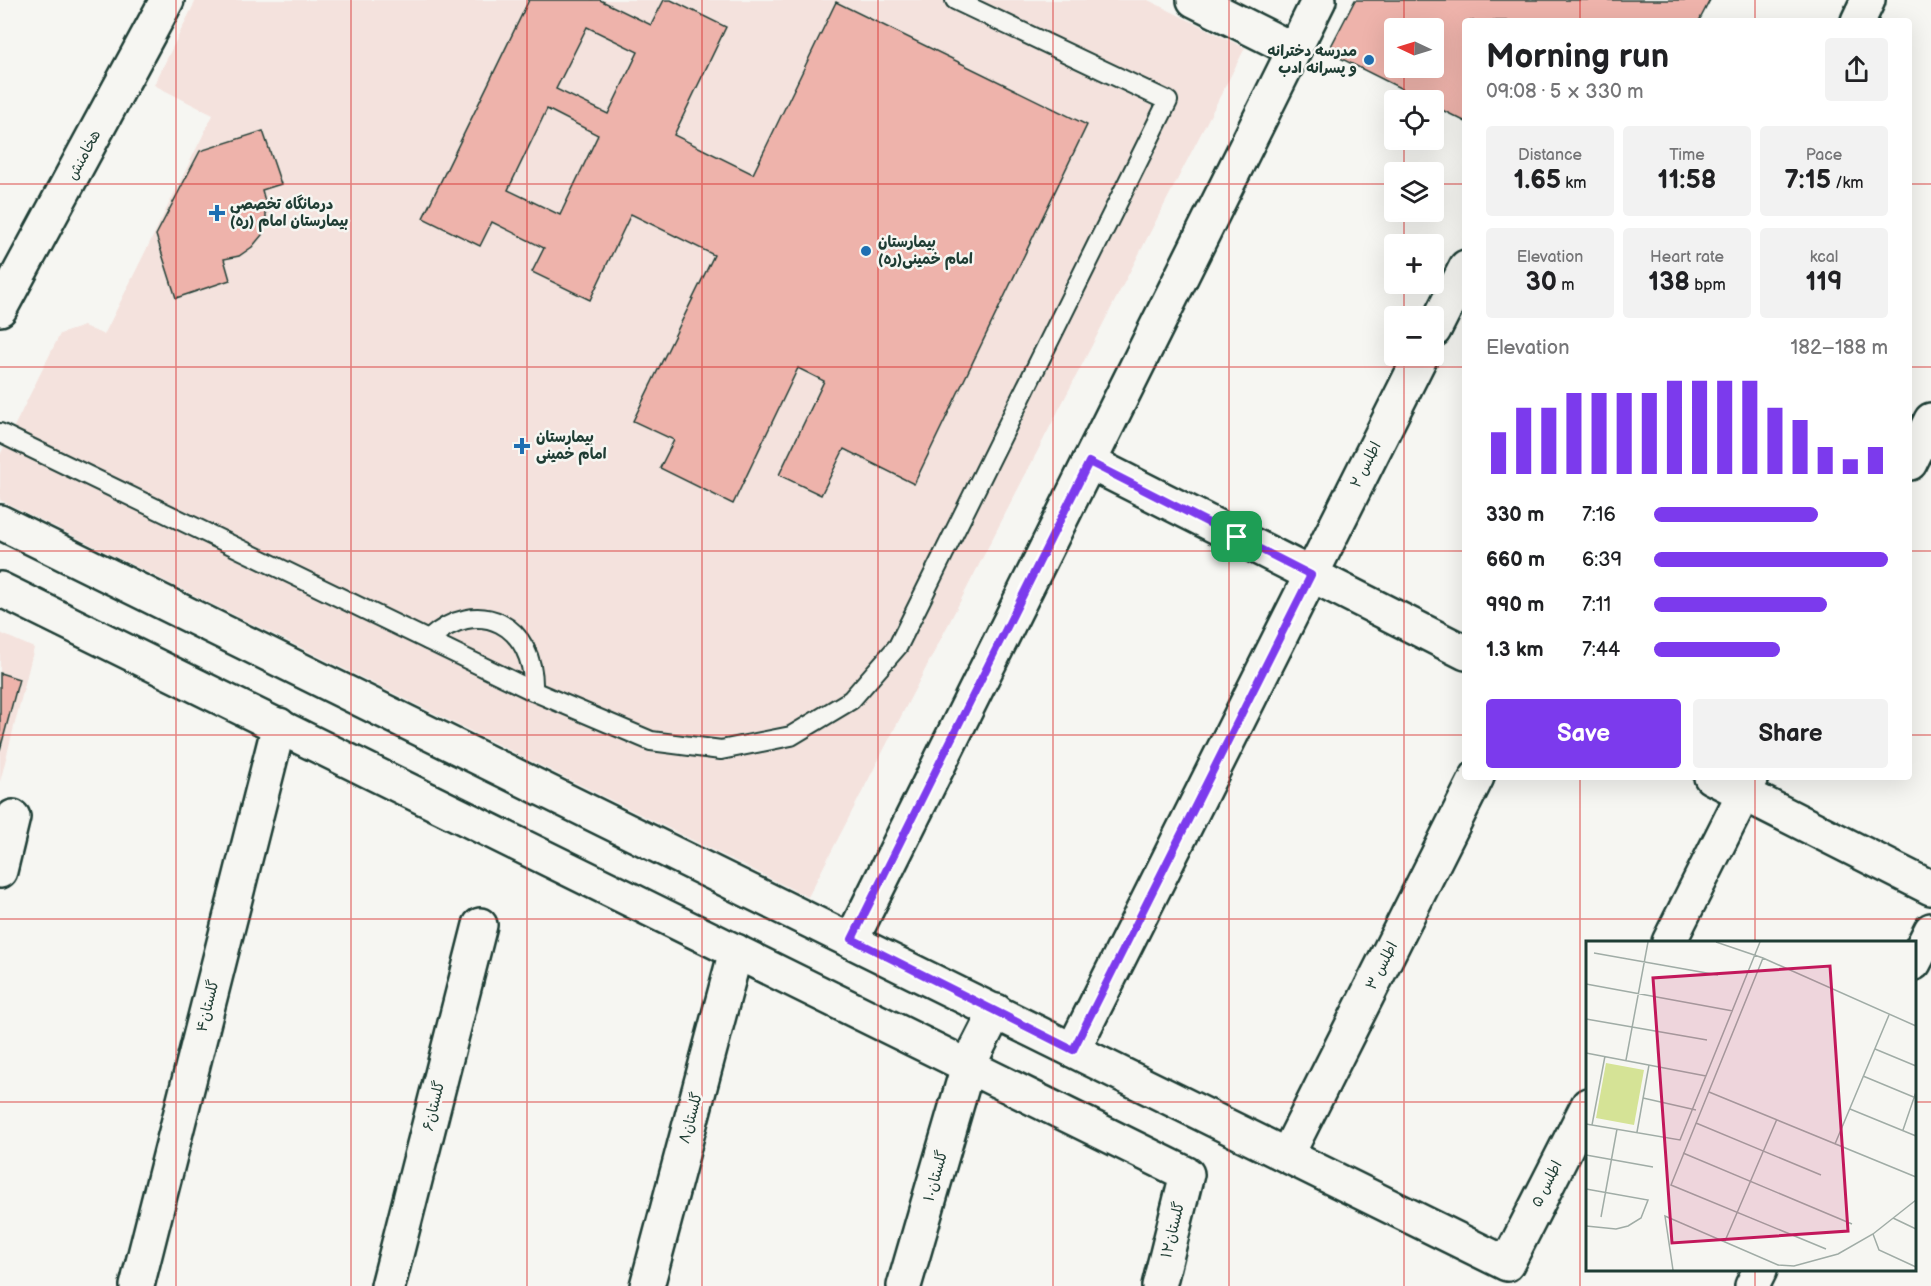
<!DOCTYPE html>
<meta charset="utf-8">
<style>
:root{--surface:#fff;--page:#f2f2f2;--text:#202124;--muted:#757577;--accent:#7c3aed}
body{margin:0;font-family:"Balsamiq Sans","Playpen Sans Arabic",sans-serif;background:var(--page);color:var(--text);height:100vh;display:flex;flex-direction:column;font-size:22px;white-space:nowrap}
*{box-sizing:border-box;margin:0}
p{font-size:20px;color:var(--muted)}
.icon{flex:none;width:33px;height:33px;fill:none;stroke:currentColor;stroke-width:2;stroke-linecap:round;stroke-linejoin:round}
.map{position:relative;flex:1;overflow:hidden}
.panel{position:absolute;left:1462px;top:18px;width:450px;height:762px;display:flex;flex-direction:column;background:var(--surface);border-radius:6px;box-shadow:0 6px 24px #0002}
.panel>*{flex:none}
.needle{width:39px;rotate:274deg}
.buttons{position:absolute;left:1384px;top:18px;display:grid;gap:12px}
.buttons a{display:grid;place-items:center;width:60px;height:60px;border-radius:6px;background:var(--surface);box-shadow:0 6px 24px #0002;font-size:30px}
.pin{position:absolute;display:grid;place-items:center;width:51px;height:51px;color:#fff;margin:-26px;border-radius:12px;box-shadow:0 3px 9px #0006}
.round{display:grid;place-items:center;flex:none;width:63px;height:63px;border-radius:6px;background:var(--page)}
.headline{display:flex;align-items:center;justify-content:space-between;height:102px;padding:0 24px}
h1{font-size:33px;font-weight:600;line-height:45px}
.stats{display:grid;grid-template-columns:repeat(3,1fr);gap:9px;height:102px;padding:6px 24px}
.stats div{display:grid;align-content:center;border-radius:6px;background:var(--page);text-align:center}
.stats b{font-size:26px;font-weight:600}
.stats small{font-size:16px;font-weight:400}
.stats p{font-size:16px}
.chart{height:168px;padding:12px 24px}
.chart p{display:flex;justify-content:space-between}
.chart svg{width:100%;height:108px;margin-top:6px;stroke:var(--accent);stroke-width:6}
.action{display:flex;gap:12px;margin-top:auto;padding:12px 24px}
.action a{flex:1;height:69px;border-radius:6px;background:var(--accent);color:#fff;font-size:24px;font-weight:600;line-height:69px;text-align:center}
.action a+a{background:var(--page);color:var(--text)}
ul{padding:0 24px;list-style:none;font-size:20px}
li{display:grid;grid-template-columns:96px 72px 1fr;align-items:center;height:45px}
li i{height:15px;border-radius:8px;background:var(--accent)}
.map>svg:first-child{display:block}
.built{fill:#f4e2dd}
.building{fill:#eeb3ab;stroke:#1f3d34;stroke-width:1.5;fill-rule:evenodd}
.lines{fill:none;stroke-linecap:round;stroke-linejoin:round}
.service-casing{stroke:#1f3d34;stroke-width:22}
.minor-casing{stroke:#1f3d34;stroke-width:38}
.tertiary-casing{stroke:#1f3d34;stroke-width:38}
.service{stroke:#f6f6f2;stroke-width:18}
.minor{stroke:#f6f6f2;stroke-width:33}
.tertiary{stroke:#f6f6f2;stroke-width:33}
.route-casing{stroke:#fff;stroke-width:12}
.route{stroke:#7c3aed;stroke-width:8}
.grid{fill:none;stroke:#d62828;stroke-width:1.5;stroke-opacity:0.55}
.poi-dot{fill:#1f6fb2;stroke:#f6f6f2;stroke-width:2}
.labels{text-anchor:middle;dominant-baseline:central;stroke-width:5;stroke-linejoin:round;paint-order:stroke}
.poi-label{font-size:15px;font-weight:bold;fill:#1f3d34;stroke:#f6f6f2;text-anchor:start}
.street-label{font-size:15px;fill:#1f3d34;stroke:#f6f6f2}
.inset-road{fill:none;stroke:#a0aca6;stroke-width:1.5}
.view{fill:#c2185b;fill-opacity:0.15;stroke:#c2185b;stroke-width:3}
.inset-edge{fill:none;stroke:#1f3d34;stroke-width:3}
</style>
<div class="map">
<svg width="1931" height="1286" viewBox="0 0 1931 1286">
<rect width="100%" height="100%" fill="#f6f6f2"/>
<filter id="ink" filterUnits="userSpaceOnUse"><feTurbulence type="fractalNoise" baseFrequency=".0167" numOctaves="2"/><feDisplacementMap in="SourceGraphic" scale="12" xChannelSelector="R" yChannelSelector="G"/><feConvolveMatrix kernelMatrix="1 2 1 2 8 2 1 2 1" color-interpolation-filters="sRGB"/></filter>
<g filter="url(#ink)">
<!-- built -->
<g class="built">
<polygon points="196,0 1148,0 1245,48 808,897 0,500 0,455 60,334 84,326 104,335 213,115 154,85"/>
<polygon points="0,633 34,648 0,782"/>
</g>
<!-- building -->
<g class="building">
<path d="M529 0H600L651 25 664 0H671L726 27 674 135 753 174 836 2 1087 125 914 484 844 449 821 495 779 475 824 381 798 368 733 504 660 468 674 440 633 421 714 255 631 214 590 300 532 272 544 248 492 222 480 246 423 218ZM587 27 638 52 608 114 556 89ZM547 109 598 135 560 215 508 190Z"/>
<path d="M1355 0H1710L1699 21H1466V122L1434 106V100H1424L1328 52ZM1395 28H1434V68H1395Z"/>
<polygon points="263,131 281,184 262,190 266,205 266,221 262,235 252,247 239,256 224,259 230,280 176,298 156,235 200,151"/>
<polygon points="0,673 19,679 0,750"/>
</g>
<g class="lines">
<defs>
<g id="service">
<polyline points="0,433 533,691 651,741 721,750 791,736 851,700 898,646 1168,101 955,0"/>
<path d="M428 640C478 594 536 625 533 691"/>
</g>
<g id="minor">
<polyline points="1194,0 1294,50"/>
<polyline points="1858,21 1868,0"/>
<polyline points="1434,330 1466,267"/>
<polyline points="1089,462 1466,653"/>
<polyline points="1910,463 1931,420"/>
<polyline points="0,522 1507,1264 1588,1105"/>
<polyline points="0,589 1187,1174 1159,1286"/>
<polyline points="1711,777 1931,888"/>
<polyline points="0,871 13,817"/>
<polyline points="852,939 1319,0"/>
<polyline points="1669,942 1752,777"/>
<polyline points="1914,963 1931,930"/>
<polyline points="1073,1050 1421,356"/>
<polyline points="1287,1155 1477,777"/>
<polyline points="137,1286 279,725"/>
<polyline points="388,1286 480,925"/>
<polyline points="647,1286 736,951"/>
<polyline points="904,1286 968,1066 996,1011"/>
<polyline points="1752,1286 1760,1270"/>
</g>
<polyline id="tertiary" points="0,309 167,0"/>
</defs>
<!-- service casing -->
<use href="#service" class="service-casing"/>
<!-- minor casing -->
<use href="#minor" class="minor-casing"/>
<!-- tertiary casing -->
<use href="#tertiary" class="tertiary-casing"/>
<!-- service -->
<use href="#service" class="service"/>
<!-- minor -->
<use href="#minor" class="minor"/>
<!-- tertiary -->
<use href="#tertiary" class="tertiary"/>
</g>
</g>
<g class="lines" filter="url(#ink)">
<defs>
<polygon id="route" points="1089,462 1311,575 1073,1050 852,939"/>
</defs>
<!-- route casing -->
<use href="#route" class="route-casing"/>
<!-- route -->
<use href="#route" class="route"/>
</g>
<!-- grid -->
<path class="grid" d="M176 0V1286M351 0V1286M527 0V1286M702 0V1286M878 0V1286M1053 0V1286M1229 0V1286M1404 0V28M1580 0V21M1755 0V21M1404 68V100M1404 140V172M0 184H1395M1434 184H1466M1910 184H1931M1404 212V244M1404 284V316M1404 356V1286M0 367H1466M1910 367H1931M0 551H1466M1910 551H1931M0 735H1466M1910 735H1931M1580 777V1286M1755 777V942M0 919H1931M0 1102H1588M1914 1102H1931M1755 1270V1286"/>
<!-- markers -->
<g class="poi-dot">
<circle cx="1369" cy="60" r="6"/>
<path d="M214 204h6v6h6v6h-6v6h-6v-6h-6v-6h6z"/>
<circle cx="866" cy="251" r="6"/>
<path d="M519 437h6v6h6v6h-6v6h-6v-6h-6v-6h6z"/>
</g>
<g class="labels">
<!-- poi labels -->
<g class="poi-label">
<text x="1357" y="51" text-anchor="end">مدرسه دخترانه<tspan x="1357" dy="17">و پسرانه ادب</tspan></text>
<text x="230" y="204">درمانگاه تخصصی<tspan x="230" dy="17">بیمارستان امام (ره)</tspan></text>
<text x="878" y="242">بیمارستان<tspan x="878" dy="17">امام خمینی(ره)</tspan></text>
<text x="536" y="437">بیمارستان<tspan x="536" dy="17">امام خمینی</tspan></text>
</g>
<!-- street labels -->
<g class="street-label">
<text transform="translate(84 155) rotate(-62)">هخامنش</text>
<text transform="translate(1366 465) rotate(-63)">اطلس ۲</text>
<text transform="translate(1382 966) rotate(-63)">اطلس ۳</text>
<text transform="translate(208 1006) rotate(-76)">گلستان۴</text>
<text transform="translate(434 1106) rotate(-76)">گلستان۶</text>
<text transform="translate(691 1118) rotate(-75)">گلستان۸</text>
<text transform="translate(936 1176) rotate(-74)">گلستان۱۰</text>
<text transform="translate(1547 1184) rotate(-63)">اطلس ۵</text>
<text transform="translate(1173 1230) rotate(-76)">گلستان۱۲</text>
</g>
</g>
<!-- overview -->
<g transform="translate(1586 941)">
<rect width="330" height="330" fill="#f6f6f2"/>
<path d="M20 122 58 129 48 184 10 177Z" fill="#d5e396"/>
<path class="inset-road" d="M130 1 177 17 330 85M8 12 132 34M177 17 85 244 240 308M0 43 147 70M0 78 121 99M289 108 330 125M0 112 120 135M40 119 62 1M277 135 330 157M123 151 330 236M57 157 110 169M264 168 330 195M110 182 235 234M0 183 94 199 174 1M6 184 19 115M317 189 330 151M51 191 63 124M249 203 303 74M97 212 266 283M0 214 67 226M0 248 62 259 55 277 42 285 30 288 0 285M15 276 31 188M307 277 330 288M287 293 293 309 330 326M139 300 191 178M87 329 79 275 192 324 208 325 252 313 287 293 330 259"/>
<path class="view" d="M244 25 262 290 86 302 67 37Z"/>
<rect width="330" height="330" class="inset-edge"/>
</g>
</svg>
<div class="buttons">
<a><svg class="needle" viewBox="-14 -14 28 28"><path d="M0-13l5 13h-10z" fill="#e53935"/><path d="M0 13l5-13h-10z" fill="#757577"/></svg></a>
<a><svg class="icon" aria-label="locate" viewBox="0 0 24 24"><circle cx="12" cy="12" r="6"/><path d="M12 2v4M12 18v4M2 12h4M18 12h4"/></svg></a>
<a><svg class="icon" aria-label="layers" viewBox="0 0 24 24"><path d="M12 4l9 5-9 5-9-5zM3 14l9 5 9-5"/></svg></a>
<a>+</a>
<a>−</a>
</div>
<div class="pin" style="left:1237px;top:537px;background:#1e9e55"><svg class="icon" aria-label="arrive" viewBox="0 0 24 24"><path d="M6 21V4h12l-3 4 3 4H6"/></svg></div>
<section class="panel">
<div class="headline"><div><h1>Morning run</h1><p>09:08 · 5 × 330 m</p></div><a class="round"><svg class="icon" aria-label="share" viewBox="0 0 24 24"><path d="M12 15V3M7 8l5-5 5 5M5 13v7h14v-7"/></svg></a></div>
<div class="stats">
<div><p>Distance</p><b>1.65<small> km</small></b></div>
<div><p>Time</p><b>11:58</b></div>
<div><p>Pace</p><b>7:15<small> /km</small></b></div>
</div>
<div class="stats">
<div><p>Elevation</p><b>30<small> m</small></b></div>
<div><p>Heart rate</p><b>138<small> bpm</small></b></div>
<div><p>kcal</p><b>119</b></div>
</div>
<div class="chart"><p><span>Elevation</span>182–188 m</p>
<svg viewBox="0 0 160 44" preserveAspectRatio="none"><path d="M5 44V27M15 44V17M25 44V17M35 44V11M45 44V11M55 44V11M65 44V11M75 44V6M85 44V6M95 44V6M105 44V6M115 44V17M125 44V22M135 44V33M145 44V38M155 44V33"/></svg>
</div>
<ul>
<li><b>330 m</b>7:16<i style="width:70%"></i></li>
<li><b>660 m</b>6:39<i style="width:100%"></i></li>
<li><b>990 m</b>7:11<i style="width:74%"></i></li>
<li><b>1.3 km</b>7:44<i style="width:54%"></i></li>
</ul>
<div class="action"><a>Save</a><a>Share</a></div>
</section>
</div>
